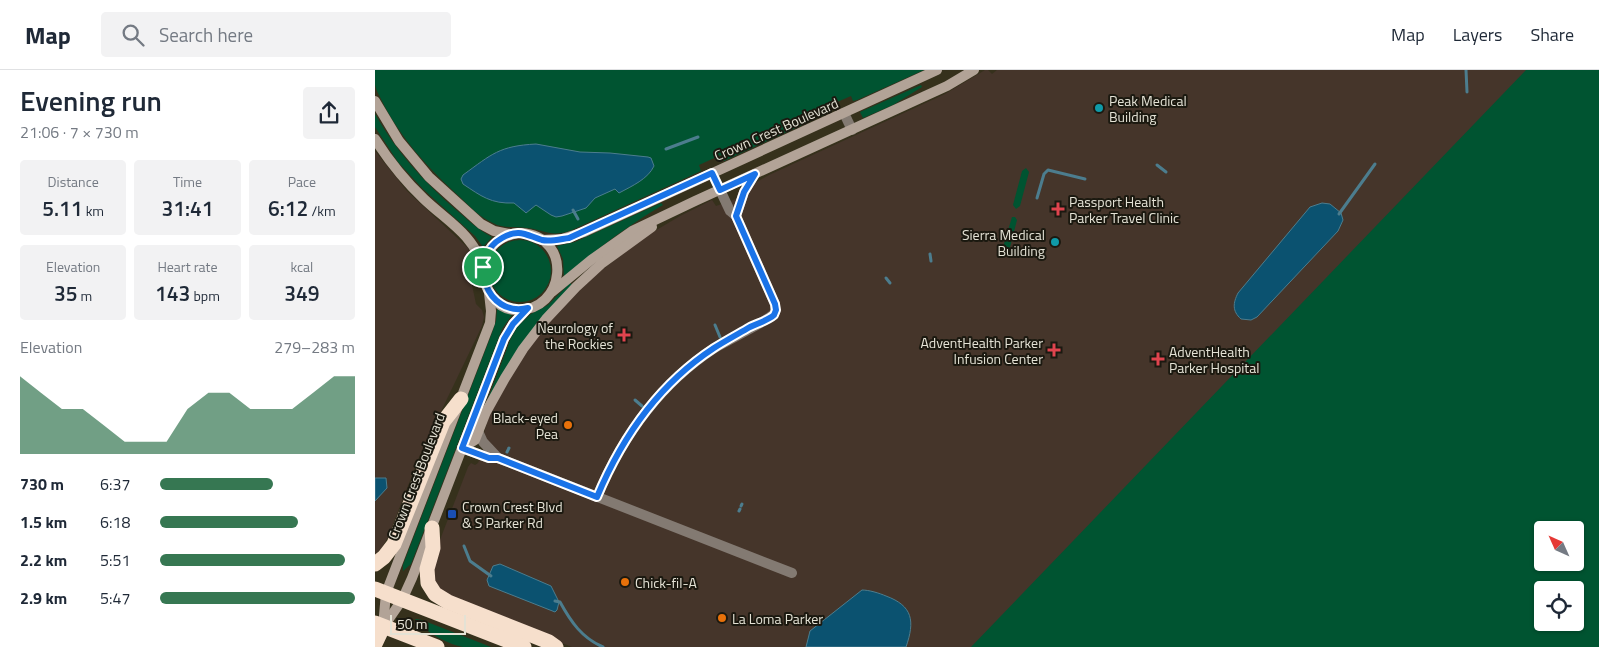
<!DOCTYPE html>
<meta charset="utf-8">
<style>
:root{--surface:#fff;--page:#f2f2f3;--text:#1f2937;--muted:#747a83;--line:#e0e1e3;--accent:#367752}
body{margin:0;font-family:"Titillium Web",sans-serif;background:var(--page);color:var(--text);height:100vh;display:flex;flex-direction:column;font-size:19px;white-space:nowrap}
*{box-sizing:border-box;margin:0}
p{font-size:16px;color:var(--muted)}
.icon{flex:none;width:28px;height:28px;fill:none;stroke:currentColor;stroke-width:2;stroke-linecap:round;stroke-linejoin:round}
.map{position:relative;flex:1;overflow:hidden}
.details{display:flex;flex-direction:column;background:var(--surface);width:375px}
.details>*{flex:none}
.needle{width:32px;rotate:315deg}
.buttons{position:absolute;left:1159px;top:451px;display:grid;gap:10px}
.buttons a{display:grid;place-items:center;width:50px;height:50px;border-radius:5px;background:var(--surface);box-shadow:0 1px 4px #0004;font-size:25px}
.scale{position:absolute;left:15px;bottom:12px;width:76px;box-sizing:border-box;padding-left:5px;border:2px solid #e4e2d5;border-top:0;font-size:14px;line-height:18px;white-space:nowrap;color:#e4e2d5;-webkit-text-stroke:4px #1b1910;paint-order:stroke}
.pin{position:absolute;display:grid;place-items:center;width:42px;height:42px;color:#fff;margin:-21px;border:2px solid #fff;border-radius:50%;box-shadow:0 1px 5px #0007}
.round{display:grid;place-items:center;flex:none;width:52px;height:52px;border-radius:5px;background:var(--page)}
.headline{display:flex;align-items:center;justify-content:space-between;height:85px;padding:0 20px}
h1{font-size:28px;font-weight:600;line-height:38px}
.metrics{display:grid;grid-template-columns:repeat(3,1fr);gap:8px;height:85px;padding:5px 20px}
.metrics div{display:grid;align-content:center;border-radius:5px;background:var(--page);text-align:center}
.metrics b{font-size:21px;font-weight:600}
.metrics small{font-size:14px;font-weight:400}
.metrics p{font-size:14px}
.chart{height:140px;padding:10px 20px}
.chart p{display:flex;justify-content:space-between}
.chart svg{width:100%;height:90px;margin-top:5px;fill:var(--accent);opacity:.7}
ul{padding:0 20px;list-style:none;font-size:16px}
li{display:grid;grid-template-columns:80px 60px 1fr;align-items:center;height:38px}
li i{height:12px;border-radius:6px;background:var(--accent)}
header{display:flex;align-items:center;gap:30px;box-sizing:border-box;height:70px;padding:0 25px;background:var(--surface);border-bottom:1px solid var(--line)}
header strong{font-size:24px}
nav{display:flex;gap:28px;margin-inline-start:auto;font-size:18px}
.search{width:350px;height:45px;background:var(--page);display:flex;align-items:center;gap:12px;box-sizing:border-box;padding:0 18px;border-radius:5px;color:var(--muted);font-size:19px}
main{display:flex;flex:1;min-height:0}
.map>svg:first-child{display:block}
.commercial{fill:#45352a;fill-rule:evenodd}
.green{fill:#005431;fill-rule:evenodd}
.water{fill:#0b5270;stroke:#4c7d8e}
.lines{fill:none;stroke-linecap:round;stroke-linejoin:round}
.stream{stroke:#4c7d8e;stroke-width:3}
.street{stroke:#837a72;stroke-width:10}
.secondary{stroke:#b2a397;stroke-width:10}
.highway{stroke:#f6dfcc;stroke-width:15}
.route-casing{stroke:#fff;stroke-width:10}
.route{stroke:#1a73e8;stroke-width:6}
.culture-dot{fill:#0f9aa8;stroke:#1b1910;stroke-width:2}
.health-dot{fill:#e0444e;stroke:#1b1910;stroke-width:2}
.food-dot{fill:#e8710a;stroke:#1b1910;stroke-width:2}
.transit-dot{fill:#1a4fb4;stroke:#1b1910;stroke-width:2}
.labels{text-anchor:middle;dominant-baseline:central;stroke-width:4;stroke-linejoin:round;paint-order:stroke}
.poi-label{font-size:14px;fill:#e4e2d5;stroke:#1b1910;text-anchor:start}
.street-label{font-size:14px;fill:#e4e2d5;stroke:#1b1910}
</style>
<header>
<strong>Map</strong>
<div class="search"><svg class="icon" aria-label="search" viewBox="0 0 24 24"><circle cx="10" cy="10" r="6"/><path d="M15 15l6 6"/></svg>Search here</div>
<nav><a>Map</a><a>Layers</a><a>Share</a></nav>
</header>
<main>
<section class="details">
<div class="headline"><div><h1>Evening run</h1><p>21:06 · 7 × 730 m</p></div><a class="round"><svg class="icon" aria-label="share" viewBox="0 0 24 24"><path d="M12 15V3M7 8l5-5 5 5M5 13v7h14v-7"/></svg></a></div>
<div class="metrics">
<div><p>Distance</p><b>5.11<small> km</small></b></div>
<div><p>Time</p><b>31:41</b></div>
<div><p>Pace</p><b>6:12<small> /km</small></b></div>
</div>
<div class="metrics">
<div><p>Elevation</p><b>35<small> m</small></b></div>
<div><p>Heart rate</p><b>143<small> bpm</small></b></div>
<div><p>kcal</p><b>349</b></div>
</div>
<div class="chart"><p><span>Elevation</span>279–283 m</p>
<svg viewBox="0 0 160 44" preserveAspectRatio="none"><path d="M0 44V6L10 14L20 22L30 22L40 30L50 38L60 38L70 38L80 22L90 14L100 14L110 22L120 22L130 22L140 14L150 6L160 6V44z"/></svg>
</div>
<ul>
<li><b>730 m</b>6:37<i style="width:58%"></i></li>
<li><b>1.5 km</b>6:18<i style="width:71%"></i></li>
<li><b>2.2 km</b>5:51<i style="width:95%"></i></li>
<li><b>2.9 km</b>5:47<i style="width:100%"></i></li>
</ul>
</section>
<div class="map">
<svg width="1224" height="577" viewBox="0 0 1224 577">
<rect width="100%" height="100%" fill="#36311c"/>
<!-- commercial -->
<g class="commercial">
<path d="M610 0H613L617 4 622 0H1224V577H197L76 529 60 518 58 488 93 397 96 393 100 395 103 393 112 370 109 363 114 346 143 293 173 252 216 208 273 165 305 146 337 130 341 136 372 125 380 113 394 105 570 24ZM1168 460H1200V492H1168ZM1168 520H1200V552H1168Z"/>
<polygon points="0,81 32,121 93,178 101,197 101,208 97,215 101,234 107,240 109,247 107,256 45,385 13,467 6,479 0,484"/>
</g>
<!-- green -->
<g class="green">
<path d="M0 0H549L482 30 478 31 476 26 446 39 449 45 349 91 346 85 324 95 326 101 197 160C175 168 171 160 152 158 140 156 129 159 118 153 106 148 95 137 85 127 54 99 25 68 6 29 4 25 1 20 0 15 0 11 0 5 0 0Z"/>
<path d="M1151 0H1224V577H596ZM1168 460H1200V492H1168ZM1168 520H1200V552H1168Z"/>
<polygon points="546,15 547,17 518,35 488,48 485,42"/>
<path d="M0 44C21 81 48 111 80 139 92 149 103 160 117 167L108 177 100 166 48 119 23 92 0 57Z"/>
<polygon points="651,98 654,102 645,136 641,139 638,135 647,101"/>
<path d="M286 133 288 135C252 156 220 180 189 208L188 189 182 176 200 172Z"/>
<polygon points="637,147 640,147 642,150 633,185 629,187 626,184"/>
<circle cx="145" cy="201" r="31"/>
<polygon points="195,213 197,215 112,331 136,268 143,256 156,244 173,235"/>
<polygon points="122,239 137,245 127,259 36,494 28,501 28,495 117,263 121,251"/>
<path d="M41 549 47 550 116 577C107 577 97 577 88 577 72 574 51 562 40 550Z"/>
</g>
<!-- water -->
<g class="water">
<path d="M161 74 205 82 235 83 273 87 276 88 279 96C273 109 257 116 244 123L240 119 220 128 211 138 187 146 181 147 176 145 161 135 151 143 150 142 139 133C116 134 106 126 88 114L86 109 88 105C117 84 124 76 161 74Z"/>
<path d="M947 133 955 134 966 143 968 150 963 161 882 247 876 250 866 249C857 241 858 233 863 223L935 137Z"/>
<polygon points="0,408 11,408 12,418 0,431"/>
<polygon points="125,494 176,516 184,532 182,540 180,542 114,516 112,510 118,496"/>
<path d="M487 520C494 520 504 523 511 526 538 536 540 551 531 577H431L435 561Z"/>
</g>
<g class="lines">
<!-- stream -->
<g class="stream">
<polyline points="1091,0 1092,22"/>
<polyline points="291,79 323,67"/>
<polyline points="782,95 791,102"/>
<polyline points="662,128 669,104 673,100 710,109"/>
<polyline points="198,140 203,149"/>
<polyline points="964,144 1000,94"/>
<polyline points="555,184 556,191"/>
<polyline points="511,208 515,213"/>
<polyline points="340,255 345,267"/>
<polyline points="260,330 267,336"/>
<polyline points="132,382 134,378"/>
<polyline points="366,436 367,434"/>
<polyline points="364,441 365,439"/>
<polyline points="89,476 95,491 116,506"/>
<path d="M180 531 185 532C196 552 207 568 228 577"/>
</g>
<!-- street -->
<g class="street">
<polyline points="469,43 477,60"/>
<polyline points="361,146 369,122 380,104"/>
<polyline points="103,361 108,372 123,388"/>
<polyline points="87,378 114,388 123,388 417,503"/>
<path d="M222 427C247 367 284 315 338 279 350 271 396 250 400 242V234L361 146 355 141 337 103"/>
</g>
<!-- secondary -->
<g class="secondary">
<polyline points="0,31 24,71 54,107 106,154 119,161 135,164"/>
<path d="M0 69C14 91 30 111 49 129 72 151 98 164 108 197"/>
<path d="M146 163C199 166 191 242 141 240 103 239 91 168 146 163Z"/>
<polyline points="167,170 187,169 209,162 562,0"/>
<polyline points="177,222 216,190 257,161 320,131 550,26 572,16 599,0"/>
<polyline points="87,378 100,370 111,342 130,308 148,279 171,249 201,217 226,194 277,157"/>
<polyline points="9,556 27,530 37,508 129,269 138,254 153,238"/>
<polyline points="8,557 11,523 115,253 116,241 114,223"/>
</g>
<!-- highway -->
<g class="highway">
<polyline points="57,458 58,478 52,499 53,513 60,524 73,532 174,572 181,577"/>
<polyline points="0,494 9,487 19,474 68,352 86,329"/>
<polyline points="0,519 149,577"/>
<polyline points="0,553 62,577"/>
<polyline points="0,574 8,557"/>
</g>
</g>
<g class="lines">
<defs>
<path id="route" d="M337 103 345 120 380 104 369 122 361 146 400 234 401 240 399 245C392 251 383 253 375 257 363 264 350 271 339 278 284 314 247 367 222 427L123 388H114L87 378 129 269 138 254 153 238C111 248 91 188 127 168 144 158 151 165 167 170 175 172 186 169 194 168Z"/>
</defs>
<!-- route casing -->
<use href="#route" class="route-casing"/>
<!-- route -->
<use href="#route" class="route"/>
</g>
<!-- markers -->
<g class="culture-dot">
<circle cx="724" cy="38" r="5"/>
<circle cx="680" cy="172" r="5"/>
</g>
<g class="health-dot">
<path d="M680.5 131.5h5v5h5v5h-5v5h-5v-5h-5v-5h5z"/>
<path d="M246.5 257.5h5v5h5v5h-5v5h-5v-5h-5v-5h5z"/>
<path d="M676.5 272.5h5v5h5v5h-5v5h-5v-5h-5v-5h5z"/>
<path d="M780.5 281.5h5v5h5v5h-5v5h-5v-5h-5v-5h5z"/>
</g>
<g class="food-dot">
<circle cx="193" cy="355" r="5"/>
<circle cx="250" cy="512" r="5"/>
<circle cx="347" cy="548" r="5"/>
</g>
<rect class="transit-dot" x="72" y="439" width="10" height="10" rx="2.5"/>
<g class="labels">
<!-- poi labels -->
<g class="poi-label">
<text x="734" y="30">Peak Medical<tspan x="734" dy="16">Building</tspan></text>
<text x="694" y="131">Passport Health<tspan x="694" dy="16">Parker Travel Clinic</tspan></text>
<text x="670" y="164" text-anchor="end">Sierra Medical<tspan x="670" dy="16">Building</tspan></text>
<text x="238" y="257" text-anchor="end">Neurology of<tspan x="238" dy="16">the Rockies</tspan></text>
<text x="668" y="272" text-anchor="end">AdventHealth Parker<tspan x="668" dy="16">Infusion Center</tspan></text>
<text x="794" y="281">AdventHealth<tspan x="794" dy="16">Parker Hospital</tspan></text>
<text x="183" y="347" text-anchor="end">Black-eyed<tspan x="183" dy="16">Pea</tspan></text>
<text x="87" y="436">Crown Crest Blvd<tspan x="87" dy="16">&amp; S Parker Rd</tspan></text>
<text x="260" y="512">Chick-fil-A</text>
<text x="357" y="548">La Loma Parker</text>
</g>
<!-- street labels -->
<g class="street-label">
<text transform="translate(401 59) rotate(-24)">Crown Crest Boulevard</text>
<text transform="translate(41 406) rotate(-69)">Crown Crest Boulevard</text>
</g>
</g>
</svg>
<div class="buttons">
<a><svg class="needle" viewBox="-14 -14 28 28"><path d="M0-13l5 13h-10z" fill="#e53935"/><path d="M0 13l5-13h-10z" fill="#747a83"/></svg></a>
<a><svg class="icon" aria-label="locate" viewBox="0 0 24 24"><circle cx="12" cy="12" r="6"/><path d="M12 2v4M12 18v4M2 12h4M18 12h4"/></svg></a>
</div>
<div class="scale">50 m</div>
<div class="pin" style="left:108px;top:197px;background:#1e9e55"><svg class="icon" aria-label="arrive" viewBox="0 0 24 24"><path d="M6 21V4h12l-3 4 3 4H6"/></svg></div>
</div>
</main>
